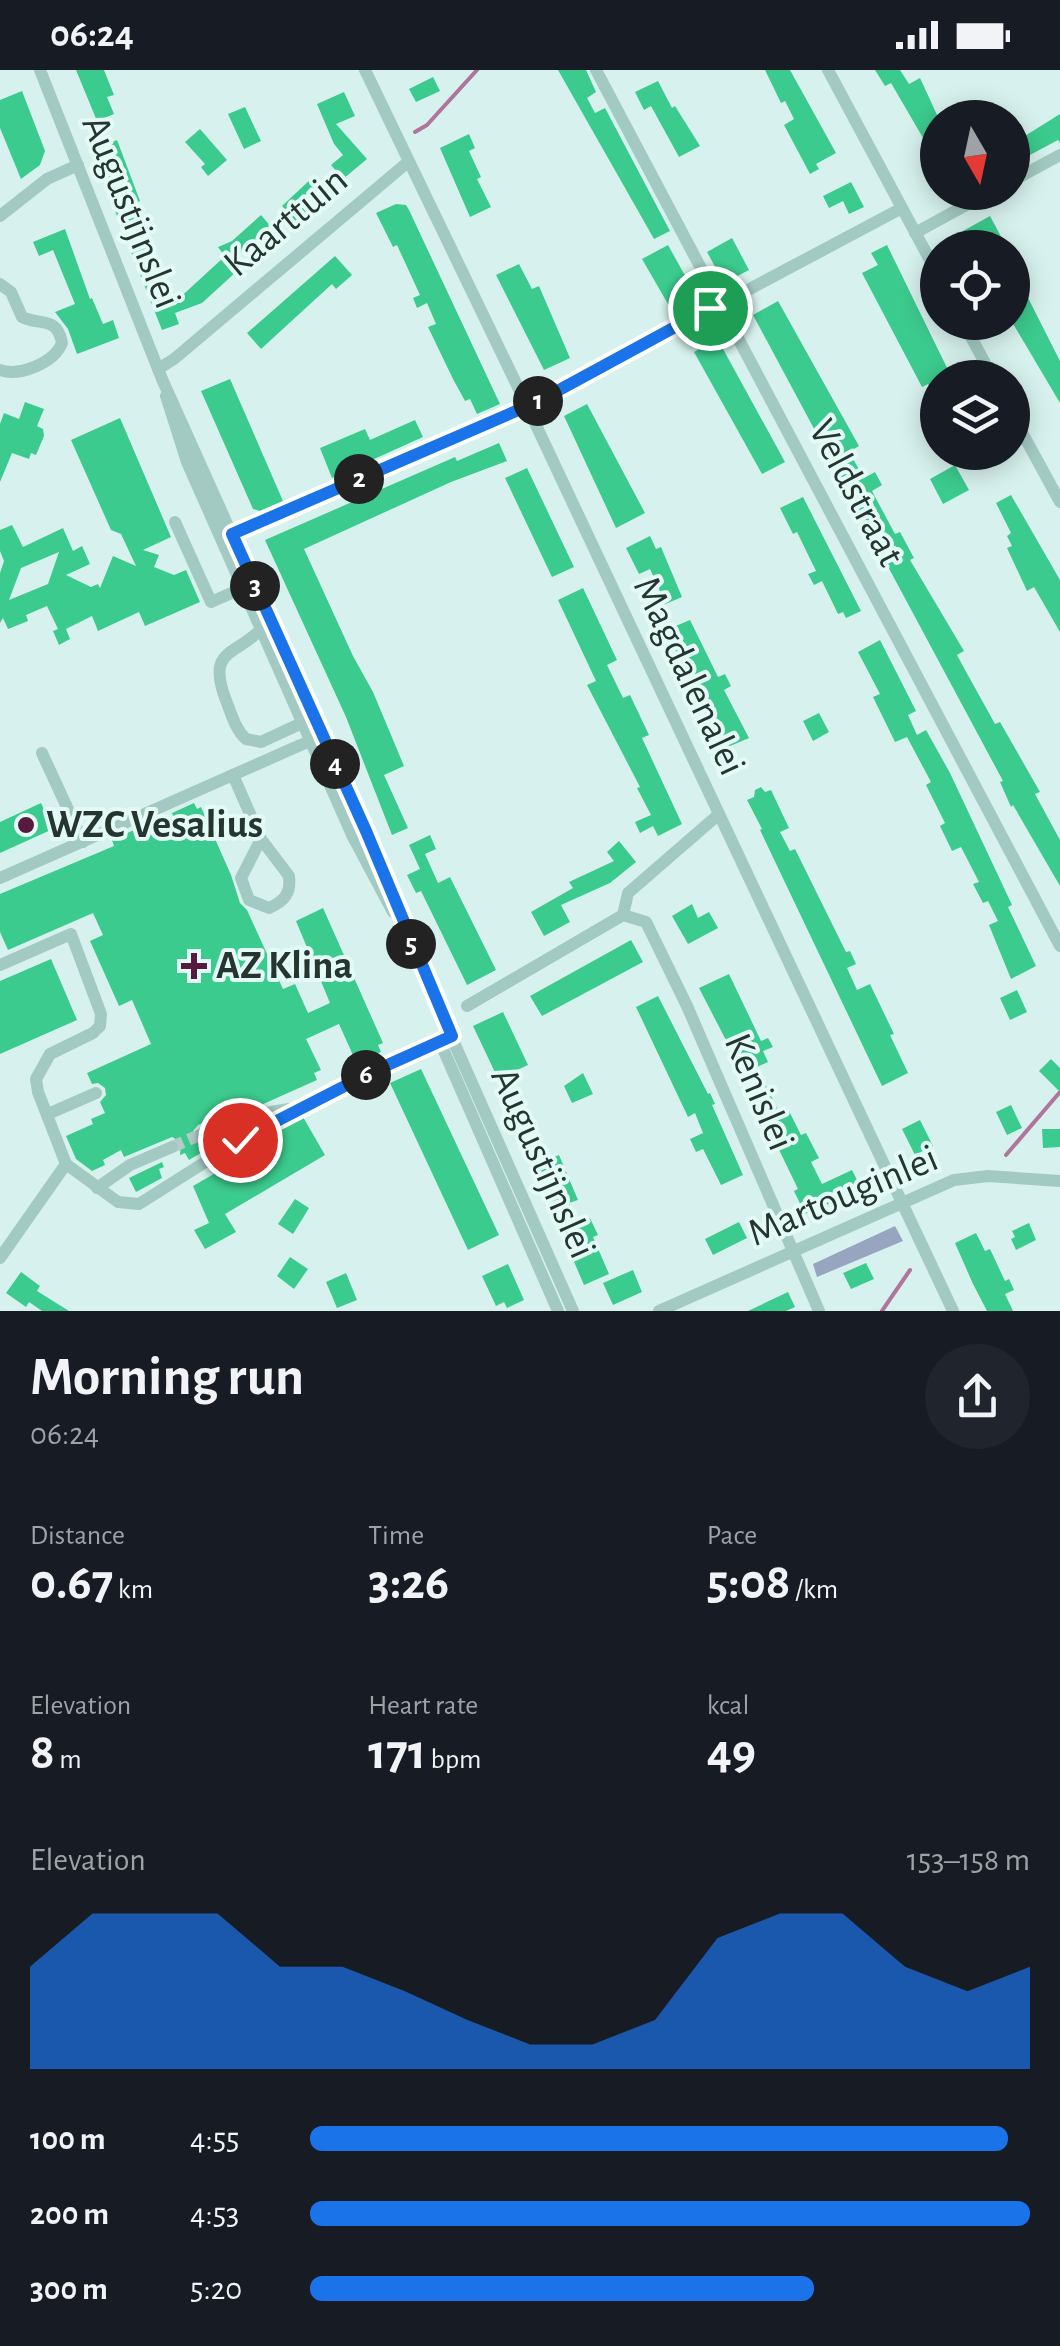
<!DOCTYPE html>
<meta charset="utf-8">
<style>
:root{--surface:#171b24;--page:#20242c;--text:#f1f3f6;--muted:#9ea1a6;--accent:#1a73e8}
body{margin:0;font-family:"Alegreya Sans",sans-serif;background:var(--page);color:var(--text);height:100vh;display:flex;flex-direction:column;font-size:38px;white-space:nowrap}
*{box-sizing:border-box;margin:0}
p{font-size:32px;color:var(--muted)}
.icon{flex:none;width:55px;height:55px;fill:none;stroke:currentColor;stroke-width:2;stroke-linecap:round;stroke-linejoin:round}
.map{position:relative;height:1241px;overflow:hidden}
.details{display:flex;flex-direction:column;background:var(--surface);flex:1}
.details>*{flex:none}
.needle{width:65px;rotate:171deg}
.tools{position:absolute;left:920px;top:30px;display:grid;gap:20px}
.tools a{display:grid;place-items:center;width:110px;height:110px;border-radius:50%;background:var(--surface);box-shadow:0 5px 25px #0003;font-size:50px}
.pin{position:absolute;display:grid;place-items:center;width:85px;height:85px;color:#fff;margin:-42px;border:5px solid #fff;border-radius:50%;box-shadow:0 2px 10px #0007}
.km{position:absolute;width:50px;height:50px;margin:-25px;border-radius:50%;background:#222;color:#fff;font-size:28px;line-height:50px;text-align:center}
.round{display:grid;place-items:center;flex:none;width:105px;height:105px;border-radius:52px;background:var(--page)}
.summary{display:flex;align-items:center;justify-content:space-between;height:170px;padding:0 30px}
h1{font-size:55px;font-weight:700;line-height:75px}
.stats{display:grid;grid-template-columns:repeat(3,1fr);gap:15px;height:170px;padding:10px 30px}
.stats div{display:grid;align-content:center}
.stats b{font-size:50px;font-weight:700}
.stats small{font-size:28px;font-weight:400}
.stats p{font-size:28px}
.chart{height:280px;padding:20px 30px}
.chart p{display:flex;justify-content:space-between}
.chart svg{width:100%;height:180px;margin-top:10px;fill:var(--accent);opacity:.7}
ul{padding:0 30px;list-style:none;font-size:32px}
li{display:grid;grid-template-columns:160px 120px 1fr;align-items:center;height:75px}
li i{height:25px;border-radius:12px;background:var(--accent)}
.status{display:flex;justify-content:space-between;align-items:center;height:70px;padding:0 50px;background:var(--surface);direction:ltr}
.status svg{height:28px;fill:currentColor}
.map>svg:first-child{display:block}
.green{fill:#97a5c1}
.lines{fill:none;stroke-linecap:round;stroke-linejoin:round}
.stream{stroke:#b0759a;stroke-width:4}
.building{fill:#3ccb8e;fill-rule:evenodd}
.minor-tunnel{stroke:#b3ccc8;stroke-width:12;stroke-dasharray:12 6;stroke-linecap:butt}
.minor{stroke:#a3cac2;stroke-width:12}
.route-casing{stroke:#fff;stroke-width:20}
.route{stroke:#1a73e8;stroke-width:12}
.poi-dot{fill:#571a3f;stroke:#e3faf7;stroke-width:4}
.labels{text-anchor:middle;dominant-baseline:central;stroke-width:8;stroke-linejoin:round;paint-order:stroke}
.street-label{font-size:40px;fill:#25352f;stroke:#e3faf7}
.poi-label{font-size:40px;font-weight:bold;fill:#25352f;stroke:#e3faf7;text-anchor:start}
</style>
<div class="status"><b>06:24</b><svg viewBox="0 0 49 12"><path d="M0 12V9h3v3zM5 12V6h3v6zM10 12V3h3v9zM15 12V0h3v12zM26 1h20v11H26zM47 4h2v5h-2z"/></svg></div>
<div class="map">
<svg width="1060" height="1241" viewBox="0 0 1060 1241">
<rect width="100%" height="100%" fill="#d7f2ee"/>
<!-- green -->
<polygon class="green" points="895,1156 903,1171 817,1207 813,1194"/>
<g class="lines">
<!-- stream -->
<g class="stream">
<polyline points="415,62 427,55 477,0"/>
<polyline points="1006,1085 1060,1022"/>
<polyline points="882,1241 910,1200"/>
</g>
</g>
<!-- building -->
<g class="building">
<polygon points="76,0 104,0 114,25 107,27 114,44 97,51"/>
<polygon points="558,0 586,0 596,22 587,28 595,43 605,38 670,161 654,169"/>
<polygon points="765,0 790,0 836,83 816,94 819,99 810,104 784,55 794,49 785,31 781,33"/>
<polygon points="875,0 900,0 909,14 920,8 938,47 938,100 924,75 926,73 891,13 885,16"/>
<polygon points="433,7 440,21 416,32 409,19"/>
<polygon points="658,11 672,38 675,36 700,76 679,87 651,36 644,40 635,22"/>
<polygon points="22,21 45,81 40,95 21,109 0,58 0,30"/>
<polygon points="344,22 355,46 336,54 367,89 343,109 331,95 343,85 334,74 317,34"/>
<polygon points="245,37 261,71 244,79 228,44"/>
<polygon points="1060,44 1060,73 1058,70 1017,92 1012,84 1012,74"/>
<polygon points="200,59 227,90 208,106 201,97 205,94 185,72"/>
<polygon points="469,64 475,78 469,81 481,107 477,109 491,137 470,147 440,78"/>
<polygon points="117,70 140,131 133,134 174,233 223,188 236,202 202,233 175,243 179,254 162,260 91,80"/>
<polygon points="312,108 326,123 296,152 282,136"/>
<polygon points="851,112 864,137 849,144 843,131 829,138 823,126"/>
<polygon points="396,134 406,135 409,140 500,334 477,344 470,329 465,331 453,309 428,257 436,254 427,233 417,238 413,228 420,225 397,175 393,177 376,143"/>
<polygon points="261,145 278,165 259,182 252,174 228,191 218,177 232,171"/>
<polygon points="990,146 1005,174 999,178 972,178 963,161"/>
<polygon points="65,159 90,229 92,228 103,254 113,250 119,268 77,284 68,259 55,242 75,234 53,180 39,186 33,172"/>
<polygon points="732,168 749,200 724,213 707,182"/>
<polygon points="668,175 693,220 668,234 642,189"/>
<polygon points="887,175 952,308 938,308 938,332 928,314 922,317 862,203 878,195 871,183"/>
<polygon points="1012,182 1024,205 1018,208 1060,291 1060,333 1012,252"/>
<polygon points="335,186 352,205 336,219 332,214 261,279 247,263"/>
<polygon points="519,194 532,219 539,216 570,288 544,300 496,205"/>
<polygon points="778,231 859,376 849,382 864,408 875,402 882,415 872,421 895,464 900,462 914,488 910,490 964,581 957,585 964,598 995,654 1000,652 1040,722 1035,724 1060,770 1060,816 1013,735 1011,737 1000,712 1003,711 753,245"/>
<polygon points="717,268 785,392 762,404 694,282"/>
<polygon points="230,309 283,431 260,441 253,439 201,321"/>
<polygon points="25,332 44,339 37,356 43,359 44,366 36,385 31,383 29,389 12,383 0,412 0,354 4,343 19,349"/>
<polygon points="587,334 645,443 616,458 564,346"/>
<path d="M120 348 171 467 143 480 159 485 154 497 174 505 186 500 200 532 145 556 139 542 98 561 92 546 66 559 70 569 59 575 53 561 58 559 47 536 26 545 28 551 8 559 3 548 0 553V503L4 491 0 481V460L12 455 23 477 63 458 73 481 82 476 90 494 66 505 91 517 98 514 100 518 113 486 136 496 121 464 111 460 71 370ZM59 482 48 514 9 530 21 498Z"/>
<polygon points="415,350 423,367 332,408 320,378 365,359 370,370"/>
<polygon points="499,373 507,391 451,412 304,479 353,586 373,622 404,696 384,705 408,758 392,765 346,647 265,470 455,387 457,391"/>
<polygon points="955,395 969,420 943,434 930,409"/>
<polygon points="527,398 574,497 552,507 505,408"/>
<polygon points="1011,425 1060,510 1060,562 1034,517 1027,521 1007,478 1012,476 1007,466 1011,463 996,433"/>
<polygon points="803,427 861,541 846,548 843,542 838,544 822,511 814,515 808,504 816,501 797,462 793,464 780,438"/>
<polygon points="650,466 656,479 661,477 682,527 656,538 650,526 660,521 650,499 639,504 626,478"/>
<polygon points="583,518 617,590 607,595 623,628 630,625 649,665 642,668 682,754 658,766 653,756 640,763 635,752 651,745 637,718 640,717 587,615 596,611 558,530"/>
<polygon points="690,550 718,607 725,604 731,616 724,620 749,668 723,679 666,560"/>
<polygon points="880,570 916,641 908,645 917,665 926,660 950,703 1012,835 1008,837 1036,896 1011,909 989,855 998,851 988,831 983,833 973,814 979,812 961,777 952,781 940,756 945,753 926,715 931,712 907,667 895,672 873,627 880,624 858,582"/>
<polygon points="819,643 829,662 813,671 803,651"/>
<polygon points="761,717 765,722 771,720 789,758 780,762 790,781 795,779 846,882 850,881 856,894 847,898 857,920 870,914 894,964 890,965 908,1003 882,1016 760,760 762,759 747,730 754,727 755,720"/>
<polygon points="41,733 53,759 0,783 0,752"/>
<polygon points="194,733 197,739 201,737 231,805 240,833 247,840 283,919 295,914 308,943 330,933 296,851 323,838 383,973 378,975 381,982 356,992 339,954 306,969 321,1000 314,1003 317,1010 261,1035 233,1044 232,1040 198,1055 193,1061 193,1068 199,1073 206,1073 209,1078 189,1090 185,1083 180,1085 181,1072 172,1067 124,1087 121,1080 103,1090 105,1095 92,1101 76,1089 66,1066 93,1054 91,1049 105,1043 100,1032 106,1025 105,1018 98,1013 92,1014 87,1003 151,974 132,930 119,936 90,871 103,865 93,843 8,880 0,862 0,824 114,776 112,770 134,760 137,766 174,749 172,743"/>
<polygon points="430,765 436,779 425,784 438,813 450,807 496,900 467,915 421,821 416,823 407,805 420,799 409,775"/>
<polygon points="619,771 636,792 610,813 561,835 570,852 544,866 531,842 573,818 569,812 614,791 607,782"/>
<polygon points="692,834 698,848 709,842 718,858 688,874 672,846"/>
<polygon points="631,870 643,892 542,946 530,926"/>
<polygon points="51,889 77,950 0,984 0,911"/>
<polygon points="729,904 761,971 768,968 773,977 763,981 768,992 743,1003 699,918"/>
<polygon points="1017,920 1027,942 1010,950 1000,928"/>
<polygon points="658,926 708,1024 710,1023 715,1034 712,1035 743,1105 721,1115 703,1079 696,1082 690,1069 703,1063 695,1043 688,1047 636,937"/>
<polygon points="503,942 528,995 515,1001 518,1007 501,1015 473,956"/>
<polygon points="1051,989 1060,998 1060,1022 1039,1001"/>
<polygon points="421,999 499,1165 468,1180 390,1013"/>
<polygon points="583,1003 593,1024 572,1033 564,1016"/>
<polygon points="766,1016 781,1046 789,1041 801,1065 806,1063 819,1088 811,1092 822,1114 852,1100 862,1120 805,1144 794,1121 798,1119 755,1030 760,1028 757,1021"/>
<polygon points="1011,1035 1022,1058 1007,1065 996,1042"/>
<polygon points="303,1047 325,1085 225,1144 236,1162 205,1179 194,1160 209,1153 193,1116 238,1090 235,1085 245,1079"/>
<polygon points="920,1050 933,1076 915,1085 902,1059"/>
<polygon points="1042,1059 1060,1059 1060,1077 1043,1078"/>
<polygon points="559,1085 578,1130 569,1133 578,1153 590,1148 598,1165 593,1167 609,1204 584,1215 533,1096"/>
<polygon points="162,1092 164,1097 159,1099 162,1108 136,1122 129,1108"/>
<polygon points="295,1129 309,1138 293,1164 278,1154"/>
<polygon points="739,1152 747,1168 713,1185 705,1169"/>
<polygon points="1029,1153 1036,1170 1016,1180 1011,1169 1015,1167 1012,1161"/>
<polygon points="976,1163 985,1181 990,1179 1005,1211 1009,1209 1014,1220 1005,1224 1013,1241 987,1241 973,1214 955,1173"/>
<polygon points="290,1187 308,1199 294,1219 277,1206"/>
<polygon points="866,1193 874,1209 851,1219 843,1203"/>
<polygon points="508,1194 524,1230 507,1238 504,1232 496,1236 482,1206"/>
<polygon points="633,1200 642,1222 613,1235 603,1213"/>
<polygon points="21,1202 40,1216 37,1221 69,1241 42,1241 29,1232 26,1237 6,1223"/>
<polygon points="346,1203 357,1230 337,1238 326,1212"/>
<polygon points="788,1222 795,1237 786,1241 748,1241"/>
</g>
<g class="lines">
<!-- minor-tunnel -->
<polyline class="minor-tunnel" points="172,1077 202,1064"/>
<!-- minor -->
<g class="minor">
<polyline points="40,0 162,309 365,761 405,862 573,1241"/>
<polyline points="365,0 527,336 953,1241"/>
<polyline points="596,0 1060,876"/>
<polyline points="828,0 938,205"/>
<polyline points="1012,111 1060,85"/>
<polyline points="0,146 47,109 78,95"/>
<polyline points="915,163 990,122"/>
<path d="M0 214 11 222 22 247C41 256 57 246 62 273 54 293 19 307 0 300"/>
<polyline points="963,252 993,308"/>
<polyline points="158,299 174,289 408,92"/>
<polyline points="166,326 187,392 353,767 393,842"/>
<polyline points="1012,344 1060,432"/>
<polyline points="175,452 211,532 243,518"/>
<polyline points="232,464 537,332 902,138"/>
<path d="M264 556C238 587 204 576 227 633 232 646 236 660 246 669L261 672 302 653"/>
<polyline points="42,683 83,772"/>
<polyline points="233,705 261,769"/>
<path d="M261 769 289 806C291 823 285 831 269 838L249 830 241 808Z"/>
<polyline points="0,808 296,677 310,671 318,673"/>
<polyline points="623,845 646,852 687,936 819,1241"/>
<polyline points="0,895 71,864 101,944 100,956 93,963 50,984 36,1009 38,1022 66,1094 118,1132 139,1134 240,1070 297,1039 452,966"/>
<polyline points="467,936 623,845 628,823 718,745"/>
<polyline points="440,972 558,1241"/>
<polyline points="48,1044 96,1023"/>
<polyline points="202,1064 271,1042 289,1039"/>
<polyline points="97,1118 130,1095 172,1077"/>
<polyline points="0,1188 66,1094"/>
<polyline points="659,1241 954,1110 988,1106 1060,1111"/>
</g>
</g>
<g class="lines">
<defs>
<polyline id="route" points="240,1070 372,1002 452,966 366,761 232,464 537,332 710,238"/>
</defs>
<!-- route casing -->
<use href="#route" class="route-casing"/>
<!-- route -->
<use href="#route" class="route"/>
</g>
<!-- markers -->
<g class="poi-dot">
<circle cx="26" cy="755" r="10"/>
<path d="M189 881h10v10h10v10h-10v10h-10v-10h-10v-10h10z"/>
</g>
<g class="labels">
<!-- street labels -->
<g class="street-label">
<text transform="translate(131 142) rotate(68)">Augustijnslei</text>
<text transform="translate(286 152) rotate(-40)">Kaarttuin</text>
<text transform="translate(856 423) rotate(62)">Veldstraat</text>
<text transform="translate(689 606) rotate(65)">Magdalenalei</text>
<text transform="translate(759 1022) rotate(67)">Kenislei</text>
<text transform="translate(543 1093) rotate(66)">Augustijnslei</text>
<text transform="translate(843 1126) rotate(-23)">Martouginlei</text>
</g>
<!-- poi labels -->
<g class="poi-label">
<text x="46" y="755">WZC Vesalius</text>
<text x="216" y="896">AZ Klina</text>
</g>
</g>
</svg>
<div class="tools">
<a><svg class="needle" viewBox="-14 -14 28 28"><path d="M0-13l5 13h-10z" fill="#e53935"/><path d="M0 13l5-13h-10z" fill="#9ea1a6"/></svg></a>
<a><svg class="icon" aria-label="locate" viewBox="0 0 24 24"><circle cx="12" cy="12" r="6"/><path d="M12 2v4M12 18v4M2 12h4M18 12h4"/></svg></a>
<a><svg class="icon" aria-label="layers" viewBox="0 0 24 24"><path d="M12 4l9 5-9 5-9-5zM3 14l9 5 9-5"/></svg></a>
</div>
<div class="pin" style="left:710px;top:238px;background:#1e9e55"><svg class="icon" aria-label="arrive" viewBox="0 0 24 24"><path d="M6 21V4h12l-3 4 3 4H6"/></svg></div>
<div class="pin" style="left:240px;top:1070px;background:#d93025"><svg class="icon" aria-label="check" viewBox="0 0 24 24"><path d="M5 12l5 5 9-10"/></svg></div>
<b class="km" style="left:538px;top:331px">1</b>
<b class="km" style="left:359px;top:409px">2</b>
<b class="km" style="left:255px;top:516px">3</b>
<b class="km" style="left:335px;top:694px">4</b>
<b class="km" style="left:411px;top:874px">5</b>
<b class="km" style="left:366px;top:1005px">6</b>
</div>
<section class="details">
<div class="summary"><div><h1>Morning run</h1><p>06:24</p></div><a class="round"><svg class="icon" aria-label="share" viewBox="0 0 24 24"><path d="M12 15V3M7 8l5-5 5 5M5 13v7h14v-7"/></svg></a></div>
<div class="stats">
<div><p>Distance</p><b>0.67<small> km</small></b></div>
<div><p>Time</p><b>3:26</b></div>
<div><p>Pace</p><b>5:08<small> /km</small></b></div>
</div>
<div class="stats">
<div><p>Elevation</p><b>8<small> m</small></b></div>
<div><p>Heart rate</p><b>171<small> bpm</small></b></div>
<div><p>kcal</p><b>49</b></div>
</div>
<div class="chart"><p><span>Elevation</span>153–158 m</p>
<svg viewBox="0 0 160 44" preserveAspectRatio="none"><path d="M0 44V19L10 6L20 6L30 6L40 19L50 19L60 25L70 32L80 38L90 38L100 32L110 12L120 6L130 6L140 19L150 25L160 19V44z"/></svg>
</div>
<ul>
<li><b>100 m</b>4:55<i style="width:97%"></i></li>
<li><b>200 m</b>4:53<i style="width:100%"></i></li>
<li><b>300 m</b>5:20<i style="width:70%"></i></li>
</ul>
</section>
